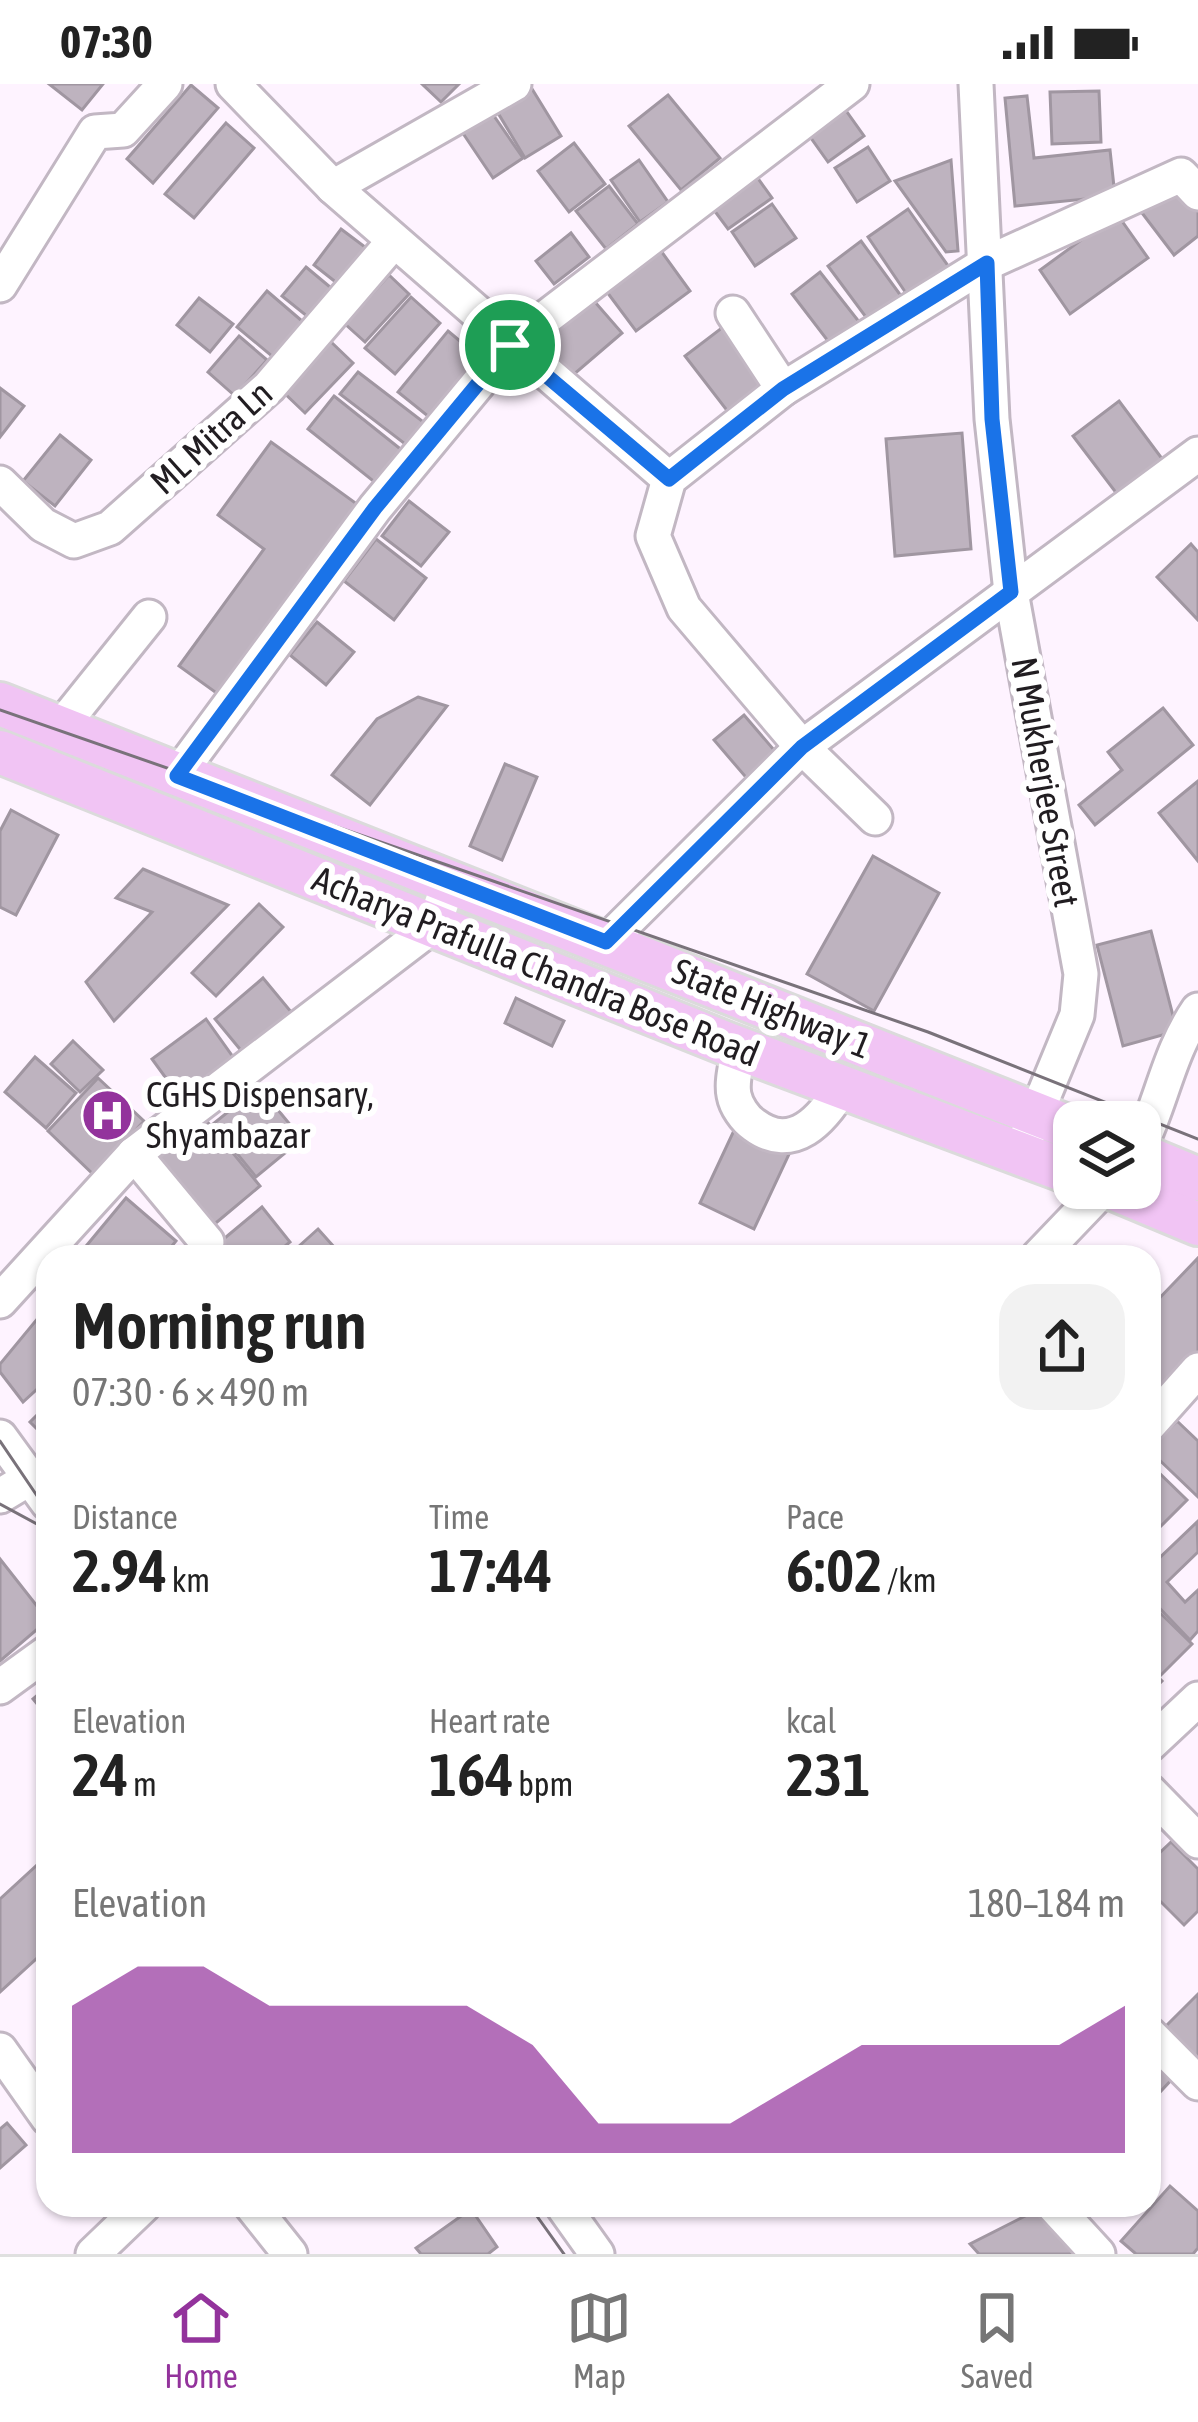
<!DOCTYPE html>
<meta charset="utf-8">
<style>
:root{--surface:#fff;--page:#f2f2f2;--text:#222;--muted:#767676;--line:#e0e0e0;--accent:#93339c}
body{margin:0;font-family:"Asap Condensed",sans-serif;background:var(--page);color:var(--text);height:100vh;display:flex;flex-direction:column;font-size:45px;white-space:nowrap}
*{box-sizing:border-box;margin:0}
p{font-size:39px;color:var(--muted)}
.icon{flex:none;width:66px;height:66px;fill:none;stroke:currentColor;stroke-width:2;stroke-linecap:round;stroke-linejoin:round}
.map{position:relative;flex:1;overflow:hidden}
.panel{position:absolute;left:36px;top:1161px;width:1125px;height:972px;display:flex;flex-direction:column;background:var(--surface);border-radius:36px;box-shadow:0 3px 9px #0004}
.panel>*{flex:none}
.controls{position:absolute;left:1053px;top:1017px;display:grid;gap:24px}
.controls a{display:grid;place-items:center;width:108px;height:108px;border-radius:24px;background:var(--surface);box-shadow:0 3px 9px #0004;font-size:60px}
.pin{position:absolute;display:grid;place-items:center;width:102px;height:102px;color:#fff;margin:-51px;border:6px solid #fff;border-radius:50%;box-shadow:0 3px 12px #0007}
.round{display:grid;place-items:center;flex:none;width:126px;height:126px;border-radius:36px;background:var(--page)}
.summary{display:flex;align-items:center;justify-content:space-between;height:204px;padding:0 36px}
h1{font-size:66px;font-weight:600;line-height:90px}
.figures{display:grid;grid-template-columns:repeat(3,1fr);gap:18px;height:204px;padding:12px 36px}
.figures div{display:grid;align-content:center}
.figures b{font-size:60px;font-weight:600}
.figures small{font-size:33px;font-weight:400}
.figures p{font-size:33px}
.chart{height:336px;padding:24px 36px}
.chart p{display:flex;justify-content:space-between}
.chart svg{width:100%;height:216px;margin-top:12px;fill:var(--accent);opacity:.7}
.status{display:flex;justify-content:space-between;align-items:center;height:84px;padding:0 60px;background:var(--surface);direction:ltr}
.status svg{height:33px;fill:currentColor}
.dock{display:flex;justify-content:space-around;align-items:center;height:168px;border-top:3px solid var(--line);background:var(--surface);font-size:33px;color:var(--muted)}
.dock a{display:grid;justify-items:center;gap:6px}
.dock .current{color:var(--accent)}
.map>svg:first-child{display:block}
.building{fill:#beb3bf;stroke:#a096a1;stroke-width:3}
.lines{fill:none;stroke-linecap:round;stroke-linejoin:round}
.minor-casing{stroke:#c2b7c3;stroke-width:39}
.major-casing{stroke:#dbdbdb;stroke-width:48}
.minor{stroke:#fff;stroke-width:33}
.major{stroke:#f1c4f4;stroke-width:42}
.tram{stroke:#79727a;stroke-width:3}
.route-casing{stroke:#fff;stroke-width:24}
.route{stroke:#1a73e8;stroke-width:15}
.labels{text-anchor:middle;dominant-baseline:central;stroke-width:12;stroke-linejoin:round;paint-order:stroke}
.street-label{font-size:36px;fill:#211d21;stroke:#fff}
.poi-label{font-size:36px;fill:#211d21;stroke:#fff;text-anchor:start}
</style>
<div class="status"><b>07:30</b><svg viewBox="0 0 49 12"><path d="M0 12V9h3v3zM5 12V6h3v6zM10 12V3h3v9zM15 12V0h3v12zM26 1h20v11H26zM47 4h2v5h-2z"/></svg></div>
<div class="map">
<svg width="1198" height="2170" viewBox="0 0 1198 2170">
<rect width="100%" height="100%" fill="#fef3ff"/>
<!-- building -->
<g class="building">
<polygon points="49,0 103,0 82,26"/>
<polygon points="422,0 459,0 441,18"/>
<polygon points="529,0 561,52 525,74 492,19"/>
<polygon points="191,1 218,24 153,99 127,75"/>
<polygon points="1099,7 1101,58 1052,60 1050,8"/>
<polygon points="668,11 720,74 681,106 629,42"/>
<polygon points="1027,12 1034,74 1110,66 1115,112 1015,122 1005,14"/>
<polygon points="485,19 523,74 493,94 456,39"/>
<polygon points="842,21 864,52 828,78 806,47"/>
<polygon points="226,39 254,64 194,134 165,110"/>
<polygon points="574,59 605,100 569,128 538,87"/>
<polygon points="868,63 890,97 857,118 835,84"/>
<polygon points="639,76 668,118 640,138 611,96"/>
<polygon points="951,76 958,167 946,168 895,97"/>
<polygon points="752,86 772,114 728,145 708,118"/>
<polygon points="1177,96 1198,125 1198,152 1174,171 1139,125"/>
<polygon points="609,102 638,140 606,165 576,127"/>
<polygon points="772,120 796,154 755,182 732,148"/>
<polygon points="908,125 951,186 910,215 868,153"/>
<polygon points="1117,130 1148,174 1070,230 1040,186"/>
<polygon points="341,145 369,166 342,203 314,181"/>
<polygon points="571,149 589,173 554,200 536,177"/>
<polygon points="861,157 904,216 871,240 828,182"/>
<polygon points="656,160 690,207 636,247 601,200"/>
<polygon points="306,183 336,208 313,237 282,212"/>
<polygon points="820,188 860,239 831,261 792,210"/>
<polygon points="389,191 409,210 365,258 345,240"/>
<polygon points="267,207 309,243 279,278 237,243"/>
<polygon points="588,210 622,249 565,298 531,258"/>
<polygon points="411,213 440,239 395,290 365,264"/>
<polygon points="199,214 233,240 210,268 177,241"/>
<polygon points="723,243 770,304 732,333 685,272"/>
<polygon points="448,247 479,273 429,333 398,308"/>
<polygon points="239,252 267,276 235,312 208,288"/>
<polygon points="329,256 353,279 305,329 280,305"/>
<polygon points="358,288 426,340 409,363 340,310"/>
<polygon points="0,304 24,322 0,353"/>
<polygon points="334,312 403,367 377,400 308,345"/>
<polygon points="1119,317 1163,376 1117,410 1073,352"/>
<polygon points="962,349 971,465 895,472 886,355"/>
<polygon points="60,351 91,376 55,422 23,397"/>
<polygon points="271,358 361,423 222,613 179,582 264,465 218,431"/>
<polygon points="409,417 449,448 421,482 382,452"/>
<polygon points="376,455 426,494 394,536 344,497"/>
<polygon points="1191,460 1198,468 1198,536 1157,493"/>
<polygon points="317,538 354,568 326,601 290,571"/>
<polygon points="418,613 447,622 370,721 332,691 377,635"/>
<polygon points="1163,624 1193,661 1095,741 1079,721 1122,686 1108,668"/>
<polygon points="744,631 780,673 750,698 714,656"/>
<polygon points="505,680 537,693 502,776 470,762"/>
<polygon points="1198,697 1198,777 1159,729"/>
<polygon points="11,726 58,751 16,831 0,823 0,747"/>
<polygon points="873,772 939,809 874,927 807,890"/>
<polygon points="143,785 228,821 114,937 86,898 152,828 116,814"/>
<polygon points="259,820 283,843 216,912 192,889"/>
<polygon points="1151,847 1177,947 1123,962 1097,861"/>
<polygon points="263,894 292,929 244,970 215,935"/>
<polygon points="516,914 564,937 552,962 505,939"/>
<polygon points="206,935 238,980 184,1019 152,975"/>
<polygon points="73,957 103,986 80,1008 51,980"/>
<polygon points="35,973 76,1009 46,1044 5,1008"/>
<polygon points="98,994 144,1037 94,1091 48,1047"/>
<polygon points="259,1003 302,1055 256,1093 213,1040"/>
<polygon points="205,1035 260,1102 211,1143 156,1075"/>
<polygon points="737,1040 791,1066 754,1145 700,1119"/>
<polygon points="126,1114 176,1157 163,1173 77,1173"/>
<polygon points="262,1123 290,1158 272,1173 212,1173 208,1168"/>
<polygon points="318,1145 343,1173 287,1173"/>
<polygon points="1198,1174 1198,1274 1166,1308 1149,1292 1149,1225"/>
<polygon points="38,1234 48,1242 48,1295 23,1318 0,1288 0,1280"/>
<polygon points="48,1320 48,1356 30,1338"/>
<polygon points="1177,1337 1198,1357 1198,1413 1149,1366"/>
<polygon points="1149,1379 1187,1416 1157,1446 1149,1438"/>
<polygon points="1197,1438 1198,1468 1167,1498 1185,1518 1198,1506 1198,1547 1190,1556 1149,1513 1149,1484"/>
<polygon points="0,1475 48,1536 0,1577"/>
<polygon points="1154,1523 1192,1560 1160,1592 1149,1581 1149,1528"/>
<polygon points="1149,1584 1162,1597 1149,1610"/>
<polygon points="48,1602 48,1633 33,1615"/>
<polygon points="1171,1758 1198,1785 1198,1827 1184,1841 1149,1806 1149,1779"/>
<polygon points="48,1771 48,1864 0,1908 0,1815"/>
<polygon points="1198,1910 1198,1987 1160,1948"/>
<polygon points="1149,1971 1174,1993 1149,2020"/>
<polygon points="7,2039 26,2061 0,2084 0,2045"/>
<polygon points="1170,2102 1198,2127 1198,2164 1193,2170 1136,2170 1121,2157"/>
<polygon points="1041,2124 1090,2170 979,2170 970,2160"/>
<polygon points="471,2125 497,2163 488,2170 421,2170 416,2164"/>
</g>
<g class="lines">
<defs>
<g id="minor">
<polyline points="233,0 333,103 669,395"/>
<polyline points="976,0 992,335 1011,508 1081,890 1077,931 1020,1069"/>
<polyline points="333,103 514,0"/>
<polyline points="0,201 95,48 123,46 165,0"/>
<polyline points="733,229 783,305"/>
<polyline points="0,399 43,441 74,457 110,444 269,303 394,157"/>
<polyline points="60,644 149,533"/>
<polyline points="177,692 375,424 510,261 852,0"/>
<polyline points="875,734 802,663 684,524 653,452 669,395 783,305 987,179 1181,91 1198,109"/>
<polyline points="606,858 802,663 1198,370"/>
<path d="M739 964C737 978 731 997 734 1011 736 1022 745 1035 754 1041 793 1070 823 1035 842 1003"/>
<path d="M1140 1062C1162 1016 1169 968 1198 926"/>
<polyline points="134,1070 207,1158"/>
<polyline points="1038,1173 1104,1104"/>
<polyline points="0,1217 134,1070 434,841 448,801"/>
<polyline points="1149,1341 1198,1286"/>
<polyline points="0,1353 48,1419"/>
<polyline points="0,1412 30,1394"/>
<polyline points="0,1603 48,1568"/>
<polyline points="1149,1661 1198,1615"/>
<polyline points="1149,1707 1198,1757"/>
<polyline points="1149,1950 1198,1999"/>
<polyline points="0,1966 48,2034"/>
<polyline points="251,2121 290,2170"/>
<polyline points="562,2121 597,2170"/>
<polyline points="1053,2121 1098,2170"/>
<polyline points="93,2170 144,2121"/>
</g>
<g id="major">
<polyline points="0,620 1074,1045"/>
<polyline points="0,668 730,961 1074,1090"/>
<polyline points="1140,1071 1198,1095"/>
<polyline points="1112,1104 1198,1140"/>
</g>
</defs>
<!-- minor casing -->
<use href="#minor" class="minor-casing"/>
<!-- major casing -->
<use href="#major" class="major-casing"/>
<!-- minor -->
<use href="#minor" class="minor"/>
<!-- major -->
<use href="#major" class="major"/>
<!-- tram -->
<g class="tram">
<polyline points="0,626 928,948 1198,1055"/>
<polyline points="0,1357 48,1428"/>
<polyline points="0,1420 48,1446"/>
<polyline points="529,2121 564,2170"/>
</g>
</g>
<g class="lines">
<defs>
<polygon id="route" points="987,179 992,335 1011,508 802,663 606,858 177,692 375,424 510,261 669,395 783,305"/>
</defs>
<!-- route casing -->
<use href="#route" class="route-casing"/>
<!-- route -->
<use href="#route" class="route"/>
</g>
<!-- icons -->
<defs>
<symbol id="hospital-disc" viewBox="-11 -11 22 22"><circle r="9.5" fill="#93339c" stroke="#fff"/><path d="M-5-5h3v3.5h4V-5h3V5h-3V1.5h-4V5h-3Z" fill="#fff"/></symbol>
</defs>
<g fill-rule="evenodd">
<use href="#hospital-disc" x="78" y="1002" width="59" height="59"/>
</g>
<g class="labels">
<!-- street labels -->
<g class="street-label">
<text transform="translate(211 353) rotate(-42)">ML Mitra Ln</text>
<text transform="translate(1046 698) rotate(80)">N Mukherjee Street</text>
<text transform="translate(536 882) rotate(22)">Acharya Prafulla Chandra Bose Road</text>
<text transform="translate(772 924) rotate(22)">State Highway 1</text>
</g>
<!-- poi labels -->
<g class="poi-label">
<text x="146" y="1010">CGHS Dispensary,<tspan x="146" dy="41">Shyambazar</tspan></text>
</g>
</g>
</svg>
<div class="controls">
<a><svg class="icon" aria-label="layers" viewBox="0 0 24 24"><path d="M12 4l9 5-9 5-9-5zM3 14l9 5 9-5"/></svg></a>
</div>
<div class="pin" style="left:510px;top:261px;background:#1e9e55"><svg class="icon" aria-label="arrive" viewBox="0 0 24 24"><path d="M6 21V4h12l-3 4 3 4H6"/></svg></div>
<section class="panel">
<div class="summary"><div><h1>Morning run</h1><p>07:30 · 6 × 490 m</p></div><a class="round"><svg class="icon" aria-label="share" viewBox="0 0 24 24"><path d="M12 15V3M7 8l5-5 5 5M5 13v7h14v-7"/></svg></a></div>
<div class="figures">
<div><p>Distance</p><b>2.94<small> km</small></b></div>
<div><p>Time</p><b>17:44</b></div>
<div><p>Pace</p><b>6:02<small> /km</small></b></div>
</div>
<div class="figures">
<div><p>Elevation</p><b>24<small> m</small></b></div>
<div><p>Heart rate</p><b>164<small> bpm</small></b></div>
<div><p>kcal</p><b>231</b></div>
</div>
<div class="chart"><p><span>Elevation</span>180–184 m</p>
<svg viewBox="0 0 160 44" preserveAspectRatio="none"><path d="M0 44V14L10 6L20 6L30 14L40 14L50 14L60 14L70 22L80 38L90 38L100 38L110 30L120 22L130 22L140 22L150 22L160 14V44z"/></svg>
</div>
</section>
</div>
<nav class="dock">
<a class="current"><svg class="icon" aria-label="home" viewBox="0 0 24 24"><path d="M3 11l9-7 9 7M6 9v11h12V9"/></svg>Home</a>
<a><svg class="icon" aria-label="map" viewBox="0 0 24 24"><path d="M3 6l6-2 6 2 6-2v14l-6 2-6-2-6 2zM9 4v14M15 6v14"/></svg>Map</a>
<a><svg class="icon" aria-label="saved" viewBox="0 0 24 24"><path d="M7 4h10v16l-5-4-5 4z"/></svg>Saved</a>
</nav>
